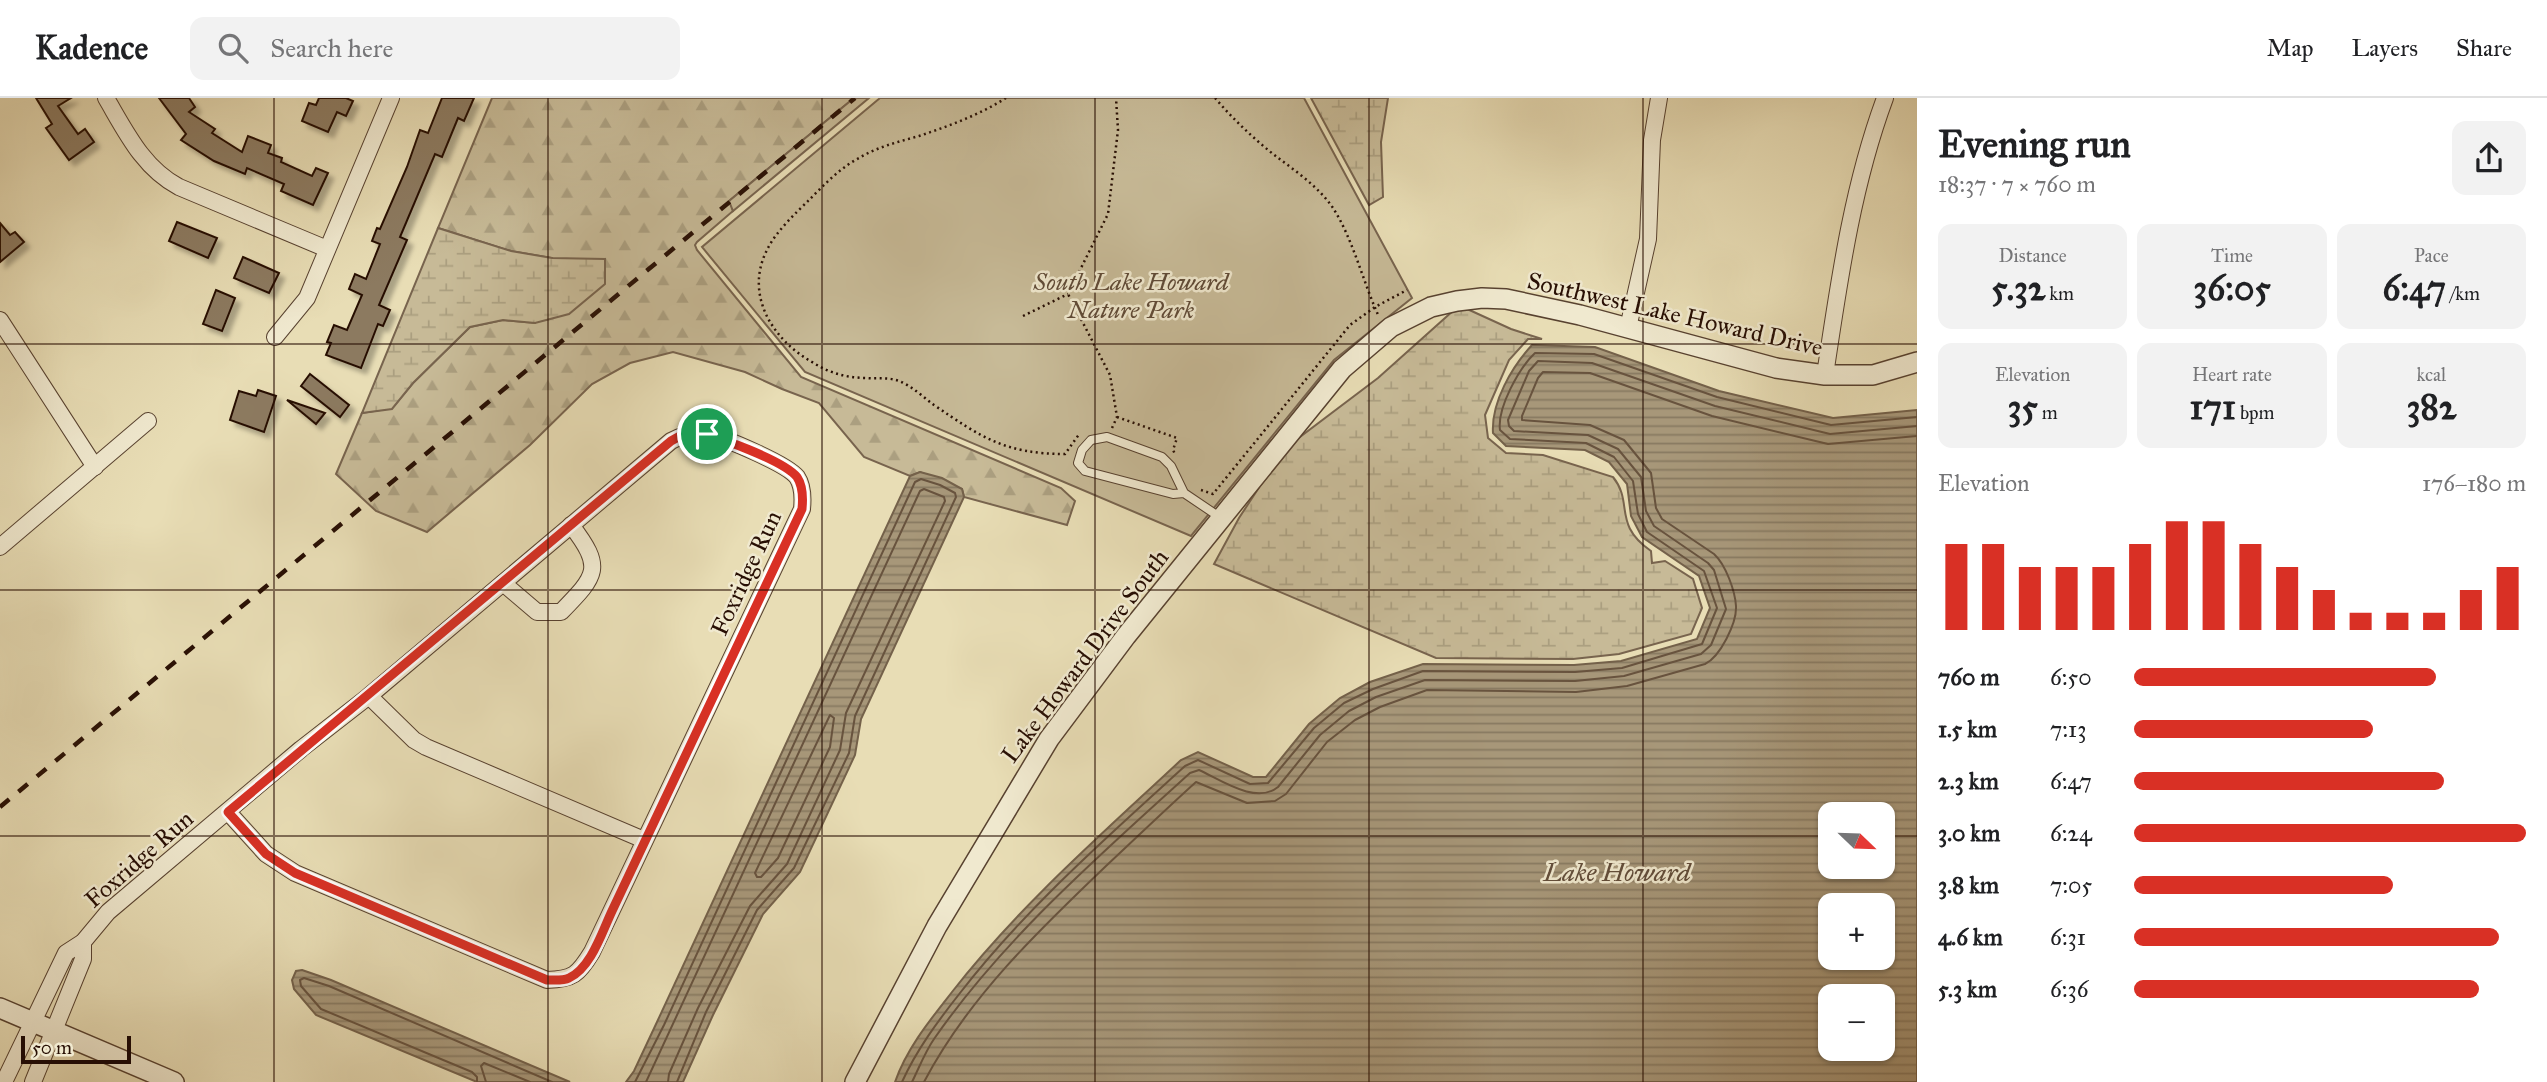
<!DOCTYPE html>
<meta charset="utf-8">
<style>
:root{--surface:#fff;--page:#f2f2f2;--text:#202124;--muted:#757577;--line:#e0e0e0;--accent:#d93025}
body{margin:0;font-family:"IM FELL Great Primer",serif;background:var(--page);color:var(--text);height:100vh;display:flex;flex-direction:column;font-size:26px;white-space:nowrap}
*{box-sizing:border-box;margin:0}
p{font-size:23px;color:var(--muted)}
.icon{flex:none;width:38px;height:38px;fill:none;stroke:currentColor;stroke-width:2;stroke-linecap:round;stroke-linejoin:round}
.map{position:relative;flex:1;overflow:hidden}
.details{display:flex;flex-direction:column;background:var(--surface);width:630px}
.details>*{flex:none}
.needle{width:46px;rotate:113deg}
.fabs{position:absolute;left:1818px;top:704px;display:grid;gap:14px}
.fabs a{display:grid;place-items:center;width:77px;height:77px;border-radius:14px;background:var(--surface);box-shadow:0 2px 5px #0004;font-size:35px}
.scale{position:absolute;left:21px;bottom:18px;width:110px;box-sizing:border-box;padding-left:7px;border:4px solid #280f04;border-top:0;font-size:19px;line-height:24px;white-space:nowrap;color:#280f04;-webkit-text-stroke:5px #f0e9cf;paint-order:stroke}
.pin{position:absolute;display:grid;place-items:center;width:60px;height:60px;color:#fff;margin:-30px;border:4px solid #fff;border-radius:50%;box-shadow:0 2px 7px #0007}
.round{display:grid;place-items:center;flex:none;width:74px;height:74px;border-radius:14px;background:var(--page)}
.summary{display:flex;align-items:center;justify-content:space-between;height:119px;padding:0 21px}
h1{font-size:38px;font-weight:800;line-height:52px}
.stats{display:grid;grid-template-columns:repeat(3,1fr);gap:10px;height:119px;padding:7px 21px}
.stats div{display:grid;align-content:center;border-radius:14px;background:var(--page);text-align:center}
.stats b{font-size:35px;font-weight:800}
.stats small{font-size:19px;font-weight:400}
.stats p{font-size:19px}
.chart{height:196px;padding:14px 21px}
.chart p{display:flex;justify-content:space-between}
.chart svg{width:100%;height:126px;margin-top:7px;stroke:var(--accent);stroke-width:6}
ul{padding:0 21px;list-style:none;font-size:23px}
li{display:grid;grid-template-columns:112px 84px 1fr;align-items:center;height:52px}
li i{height:18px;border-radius:9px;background:var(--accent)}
header{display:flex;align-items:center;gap:42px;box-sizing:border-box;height:98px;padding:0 35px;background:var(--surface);border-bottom:2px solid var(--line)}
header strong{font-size:33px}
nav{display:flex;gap:38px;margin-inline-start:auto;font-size:24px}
.search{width:490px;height:63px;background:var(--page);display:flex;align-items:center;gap:18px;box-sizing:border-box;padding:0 24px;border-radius:14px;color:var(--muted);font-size:26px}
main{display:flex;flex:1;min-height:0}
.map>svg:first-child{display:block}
.forest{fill:url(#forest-firs);stroke:#78644e;stroke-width:2}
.wetland{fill:url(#wetland-marsh);stroke:#78644e;stroke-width:2}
.park{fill:#c7ba97;stroke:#78644e;stroke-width:2}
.water{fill:url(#water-rules);stroke:#74614a;stroke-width:2;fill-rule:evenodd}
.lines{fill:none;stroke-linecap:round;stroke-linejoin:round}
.shore{stroke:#68533e;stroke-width:2}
.building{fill:#8c7a60;stroke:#280f04;stroke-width:2;filter:url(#shadow)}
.service-casing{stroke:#584230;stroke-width:10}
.minor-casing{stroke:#584230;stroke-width:18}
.tertiary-casing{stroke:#584230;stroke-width:22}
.path{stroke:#280f04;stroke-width:2.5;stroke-dasharray:2 3.5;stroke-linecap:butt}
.service{stroke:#f0e9cf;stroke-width:8}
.minor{stroke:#f0e9cf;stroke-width:16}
.tertiary{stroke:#f0e9cf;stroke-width:19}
.rail{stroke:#280f04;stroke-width:4.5;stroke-dasharray:12 12;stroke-linecap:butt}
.route-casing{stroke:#fff;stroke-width:14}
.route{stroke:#d93025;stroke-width:9}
.grid{fill:none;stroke:#280f04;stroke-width:2;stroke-opacity:0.55}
.labels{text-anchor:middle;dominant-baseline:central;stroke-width:5;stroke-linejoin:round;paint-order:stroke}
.park-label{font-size:24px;font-style:italic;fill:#604b37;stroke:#f0e9cf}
.street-label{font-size:24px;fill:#280f04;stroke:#f0e9cf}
.water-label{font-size:26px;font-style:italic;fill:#614c39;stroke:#f0e9cf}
</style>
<header>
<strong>Kadence</strong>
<div class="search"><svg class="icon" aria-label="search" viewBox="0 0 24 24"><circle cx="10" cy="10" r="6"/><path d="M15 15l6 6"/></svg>Search here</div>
<nav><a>Map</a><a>Layers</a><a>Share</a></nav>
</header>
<main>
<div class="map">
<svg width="1917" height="984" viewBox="0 0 1917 984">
<defs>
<pattern id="forest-firs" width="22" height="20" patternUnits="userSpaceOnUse" patternTransform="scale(1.75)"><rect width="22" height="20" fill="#c7ba97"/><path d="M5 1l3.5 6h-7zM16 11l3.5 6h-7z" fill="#ab9f80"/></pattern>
<pattern id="wetland-marsh" width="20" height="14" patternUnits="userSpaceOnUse" patternTransform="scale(1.75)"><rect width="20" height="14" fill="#c7ba97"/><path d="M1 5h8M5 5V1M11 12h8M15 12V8" fill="none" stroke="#ab9f80"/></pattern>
<pattern id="water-rules" width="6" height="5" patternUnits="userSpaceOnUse" patternTransform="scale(1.75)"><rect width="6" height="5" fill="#a79779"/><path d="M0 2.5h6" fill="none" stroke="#887a61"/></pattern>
<filter id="shadow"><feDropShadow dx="5.5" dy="5.5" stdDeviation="2" flood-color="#0004"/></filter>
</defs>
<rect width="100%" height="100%" fill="#e8ddb5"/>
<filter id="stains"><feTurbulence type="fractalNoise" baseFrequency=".00286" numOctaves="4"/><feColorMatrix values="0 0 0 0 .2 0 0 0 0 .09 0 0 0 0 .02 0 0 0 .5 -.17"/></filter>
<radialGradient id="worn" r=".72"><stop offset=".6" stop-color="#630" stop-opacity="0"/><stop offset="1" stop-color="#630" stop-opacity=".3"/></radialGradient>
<!-- forest -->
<polygon class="forest" points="492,0 854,0 730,102 733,113 697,144 695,147 697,152 801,279 1061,390 1075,403 1067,427 964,399 962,391 920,374 910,378 864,359 819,305 782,291 745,274 673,254 630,265 592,286 530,347 427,434 376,413 336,376 362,315 392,310 413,285 470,229 503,222 535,225 552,160 511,153 438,130"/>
<!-- wetland -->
<g class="wetland">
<polygon points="1311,0 1388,0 1381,44 1383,99 1369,107"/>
<polygon points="438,130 511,153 552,160 605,161 605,186 569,216 535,225 503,222 470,229 413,285 392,311 362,315"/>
<path d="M1465 210 1511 231 1542 241H1528L1509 262 1485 317 1488 340 1506 355 1543 357 1613 379C1634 405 1612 426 1651 453L1652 465 1665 463 1693 481 1702 510 1691 536 1619 556 1573 561 1436 560 1214 466 1239 420 1260 388 1296 342 1378 280 1454 212Z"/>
</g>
<!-- park -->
<g class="park">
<polygon points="854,0 869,0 733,113 729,103"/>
<polygon points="880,0 1304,0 1412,200 1334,262 1191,438 805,274 702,149"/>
</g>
<!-- water -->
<g class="water">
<path d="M1532 247 1595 249 1719 293 1833 320 1917 312V984H895C907 950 930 922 952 894 1019 808 1102 736 1181 662L1198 654 1253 679H1266L1309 626 1340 600 1370 584 1423 566 1574 567 1621 563 1697 541 1710 510 1699 478 1642 439 1631 418 1627 386 1609 364 1585 352 1506 348 1493 335C1491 304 1512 269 1532 247ZM1830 716H1883V768H1830ZM1830 807H1883V859H1830ZM1830 898H1883V950H1830Z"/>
<polygon points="920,374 942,380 962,391 964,399 861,621 855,657 800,774 763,816 713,917 683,984 626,984 634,973 657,924 910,378"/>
<polygon points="302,872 331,882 570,984 477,984 316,917 294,891 292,882 296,873"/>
</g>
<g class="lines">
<!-- shore -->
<g class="shore">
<polygon points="830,617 834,620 830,649 778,760 761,779 757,779 755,775"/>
<polyline points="477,984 477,979 472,974 321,911 301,888 300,882 304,880 329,888 552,984"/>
<polyline points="486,984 481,968 484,965 530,984"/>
<polyline points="635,984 664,927 915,384 921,381 940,387 955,395 956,399 855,618 849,655 794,770 757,812 706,914 677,984"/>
<polyline points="646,984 920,393 924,391 944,399 945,403 846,615 840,652 787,766 750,808 698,910 669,976 668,984"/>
<path d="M902 984C917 951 938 923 960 895 1025 811 1107 739 1185 668L1198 662 1250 686 1268 685 1314 630 1344 605 1373 591 1423 573 1575 574 1622 570 1702 546 1717 510 1704 473 1647 434 1638 416 1633 383 1614 359 1586 345 1510 341 1500 332C1497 310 1519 270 1535 255L1594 256 1717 299 1831 327 1917 319"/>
<path d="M912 984C919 970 925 954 934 941 1004 840 1100 757 1190 675L1199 672C1221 682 1256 707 1278 689L1320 637 1349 613 1376 599 1425 582 1575 583 1624 578 1701 556 1711 547 1726 511 1714 472 1708 465 1654 428 1646 413 1641 379 1618 351 1588 337 1514 333 1509 328 1508 322 1529 273 1538 263 1592 265 1715 308 1830 336 1917 328"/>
<path d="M924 984C968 900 1038 833 1106 768 1136 740 1166 711 1196 684L1247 705 1275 703 1286 696 1327 644 1355 622 1380 609 1427 592 1576 594 1627 588 1705 566C1720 559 1737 525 1736 508 1735 493 1726 467 1714 456L1662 421 1656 410 1651 375 1624 342 1590 327 1522 322V318L1538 280 1543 274 1590 275 1712 318 1828 346 1917 338"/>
</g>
</g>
<!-- building -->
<g class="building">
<polygon points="36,0 71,0 58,8 78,36 85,31 94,44 69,62 46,30 52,26"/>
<polygon points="159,0 189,0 195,9 189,14 215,31 212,35 242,54 248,38 271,47 268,55 282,60 281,64 312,78 316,70 328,75 313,107 281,93 284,86 247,70 245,76 214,63 181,42 186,36"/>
<polygon points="319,0 346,0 353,3 346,18 337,14 328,34 302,23 309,5 316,7"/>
<polygon points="442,0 474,0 464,23 458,20 442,59 435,56 400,139 407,142 379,207 390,212 383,228 378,226 361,270 326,257 331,245 327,244 334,227 347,232 362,197 349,191 355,176 366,181 380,146 372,143 377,130 380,131 407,69 420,32 428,35"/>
<polygon points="177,124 217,140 208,160 169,143"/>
<polygon points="0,125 10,137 15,134 24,144 0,164"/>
<polygon points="243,159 279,175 269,195 234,180"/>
<polygon points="216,192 235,200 222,233 203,226"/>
<polygon points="310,276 349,307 340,319 301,288"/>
<polygon points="258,292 276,298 264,334 230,322 239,293 256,298"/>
<polygon points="287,302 325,315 316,326"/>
</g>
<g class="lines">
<defs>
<polyline id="service" points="1184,395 1173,396 1085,373 1078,365 1082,352 1091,342 1107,339 1162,359 1171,368 1184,395 1221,420"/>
<g id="minor">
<path d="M106 0C126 34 143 70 179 89L327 151"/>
<polyline points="0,222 95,369"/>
<polyline points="1628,230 1648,141 1652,42 1659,0"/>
<polyline points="275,239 307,200 391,0"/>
<path d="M1825 277C1839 184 1852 89 1885 0"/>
<polyline points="0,449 148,323"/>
<path d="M503 485 537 514H561C597 477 604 470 571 427"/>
<polyline points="369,598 414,642 426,649 644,742"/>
<path d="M4 984 66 855 83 844 108 814 301 651 369 598 671 343C682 337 695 333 708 336 725 340 787 366 797 379 803 388 803 401 802 411L592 854C578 877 573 881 547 882L295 775 266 756 228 714"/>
<polyline points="33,984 83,861 83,844"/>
</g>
<g id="tertiary">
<polyline points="0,910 174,984"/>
<polyline points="855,984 937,828 1049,641 1126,538 1342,271 1391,229 1431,209 1457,203 1482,200 1506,201 1580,217 1776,270 1825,277 1873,277 1917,264"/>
</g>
</defs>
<!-- service casing -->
<use href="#service" class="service-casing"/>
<!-- minor casing -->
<use href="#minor" class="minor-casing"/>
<!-- tertiary casing -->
<use href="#tertiary" class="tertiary-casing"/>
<!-- path -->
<g class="path">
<path d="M1006 0C979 17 949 28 919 38 898 44 877 49 859 60 840 70 825 86 810 101 795 116 775 134 766 154 745 198 773 242 812 264 829 275 847 280 867 280 878 281 889 279 899 283 912 288 923 299 934 307 981 339 1005 356 1065 356L1080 335"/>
<path d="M1215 0C1233 21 1252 39 1273 56 1294 72 1318 88 1333 110 1353 141 1363 184 1379 219"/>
<polyline points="1023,218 1068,196"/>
<polyline points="1117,319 1177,340 1173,352 1175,356"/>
<polyline points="1112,330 1117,319 1110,277 1068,196 1108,116 1118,32 1116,0"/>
<polyline points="1201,392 1213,396 1350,227 1375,209 1407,192"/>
</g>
<!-- service -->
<use href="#service" class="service"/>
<!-- minor -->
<use href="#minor" class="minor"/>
<!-- tertiary -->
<use href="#tertiary" class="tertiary"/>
<!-- rail -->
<polyline class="rail" points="0,709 855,0"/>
</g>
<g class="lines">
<defs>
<path id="route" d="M695 335C716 337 784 363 797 379 803 388 803 401 802 411L612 813C602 834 591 870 569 880 563 883 554 882 547 882L295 775 266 756 228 714 671 343 680 338Z"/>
</defs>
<!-- route casing -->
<use href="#route" class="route-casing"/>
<!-- route -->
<use href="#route" class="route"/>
</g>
<!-- grid -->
<path class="grid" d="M274 0V984M548 0V984M822 0V984M1095 0V984M1369 0V984M1643 0V984M0 246H1917M0 492H1917M0 738H1830M1883 738H1917"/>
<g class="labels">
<!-- park labels -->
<g class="park-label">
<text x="1131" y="184">South Lake Howard<tspan x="1131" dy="28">Nature Park</tspan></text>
</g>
<!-- street labels -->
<g class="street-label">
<text transform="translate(1675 216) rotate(13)">Southwest Lake Howard Drive</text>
<text transform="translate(746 475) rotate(-65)">Foxridge Run</text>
<text transform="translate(1085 558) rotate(-53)">Lake Howard Drive South</text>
<text transform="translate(139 761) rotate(-41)">Foxridge Run</text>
</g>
<!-- water labels -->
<g class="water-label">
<text x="1617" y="774">Lake Howard</text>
</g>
</g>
<rect width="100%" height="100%" filter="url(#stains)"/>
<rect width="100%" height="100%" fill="url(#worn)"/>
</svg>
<div class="fabs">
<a><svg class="needle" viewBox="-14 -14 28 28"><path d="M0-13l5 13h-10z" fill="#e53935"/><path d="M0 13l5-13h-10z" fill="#757577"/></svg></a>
<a>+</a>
<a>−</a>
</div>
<div class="scale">50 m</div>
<div class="pin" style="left:707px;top:336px;background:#1e9e55"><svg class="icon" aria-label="arrive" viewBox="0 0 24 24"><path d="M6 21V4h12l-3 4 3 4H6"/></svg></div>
</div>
<section class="details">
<div class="summary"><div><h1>Evening run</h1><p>18:37 · 7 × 760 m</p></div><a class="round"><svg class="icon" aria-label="share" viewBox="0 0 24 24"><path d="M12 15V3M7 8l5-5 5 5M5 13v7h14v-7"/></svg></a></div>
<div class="stats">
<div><p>Distance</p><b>5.32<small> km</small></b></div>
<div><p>Time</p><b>36:05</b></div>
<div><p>Pace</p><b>6:47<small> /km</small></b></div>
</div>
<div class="stats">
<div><p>Elevation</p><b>35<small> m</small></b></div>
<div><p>Heart rate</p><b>171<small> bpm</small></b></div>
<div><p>kcal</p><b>382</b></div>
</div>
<div class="chart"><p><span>Elevation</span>176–180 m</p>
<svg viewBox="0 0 160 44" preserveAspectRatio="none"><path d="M5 44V14M15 44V14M25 44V22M35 44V22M45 44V22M55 44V14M65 44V6M75 44V6M85 44V14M95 44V22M105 44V30M115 44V38M125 44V38M135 44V38M145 44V30M155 44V22"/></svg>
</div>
<ul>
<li><b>760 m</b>6:50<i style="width:77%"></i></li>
<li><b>1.5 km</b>7:13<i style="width:61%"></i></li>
<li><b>2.3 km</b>6:47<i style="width:79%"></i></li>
<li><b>3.0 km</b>6:24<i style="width:100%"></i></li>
<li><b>3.8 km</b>7:05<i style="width:66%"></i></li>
<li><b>4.6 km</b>6:31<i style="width:93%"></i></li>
<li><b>5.3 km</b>6:36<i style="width:88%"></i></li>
</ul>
</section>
</main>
